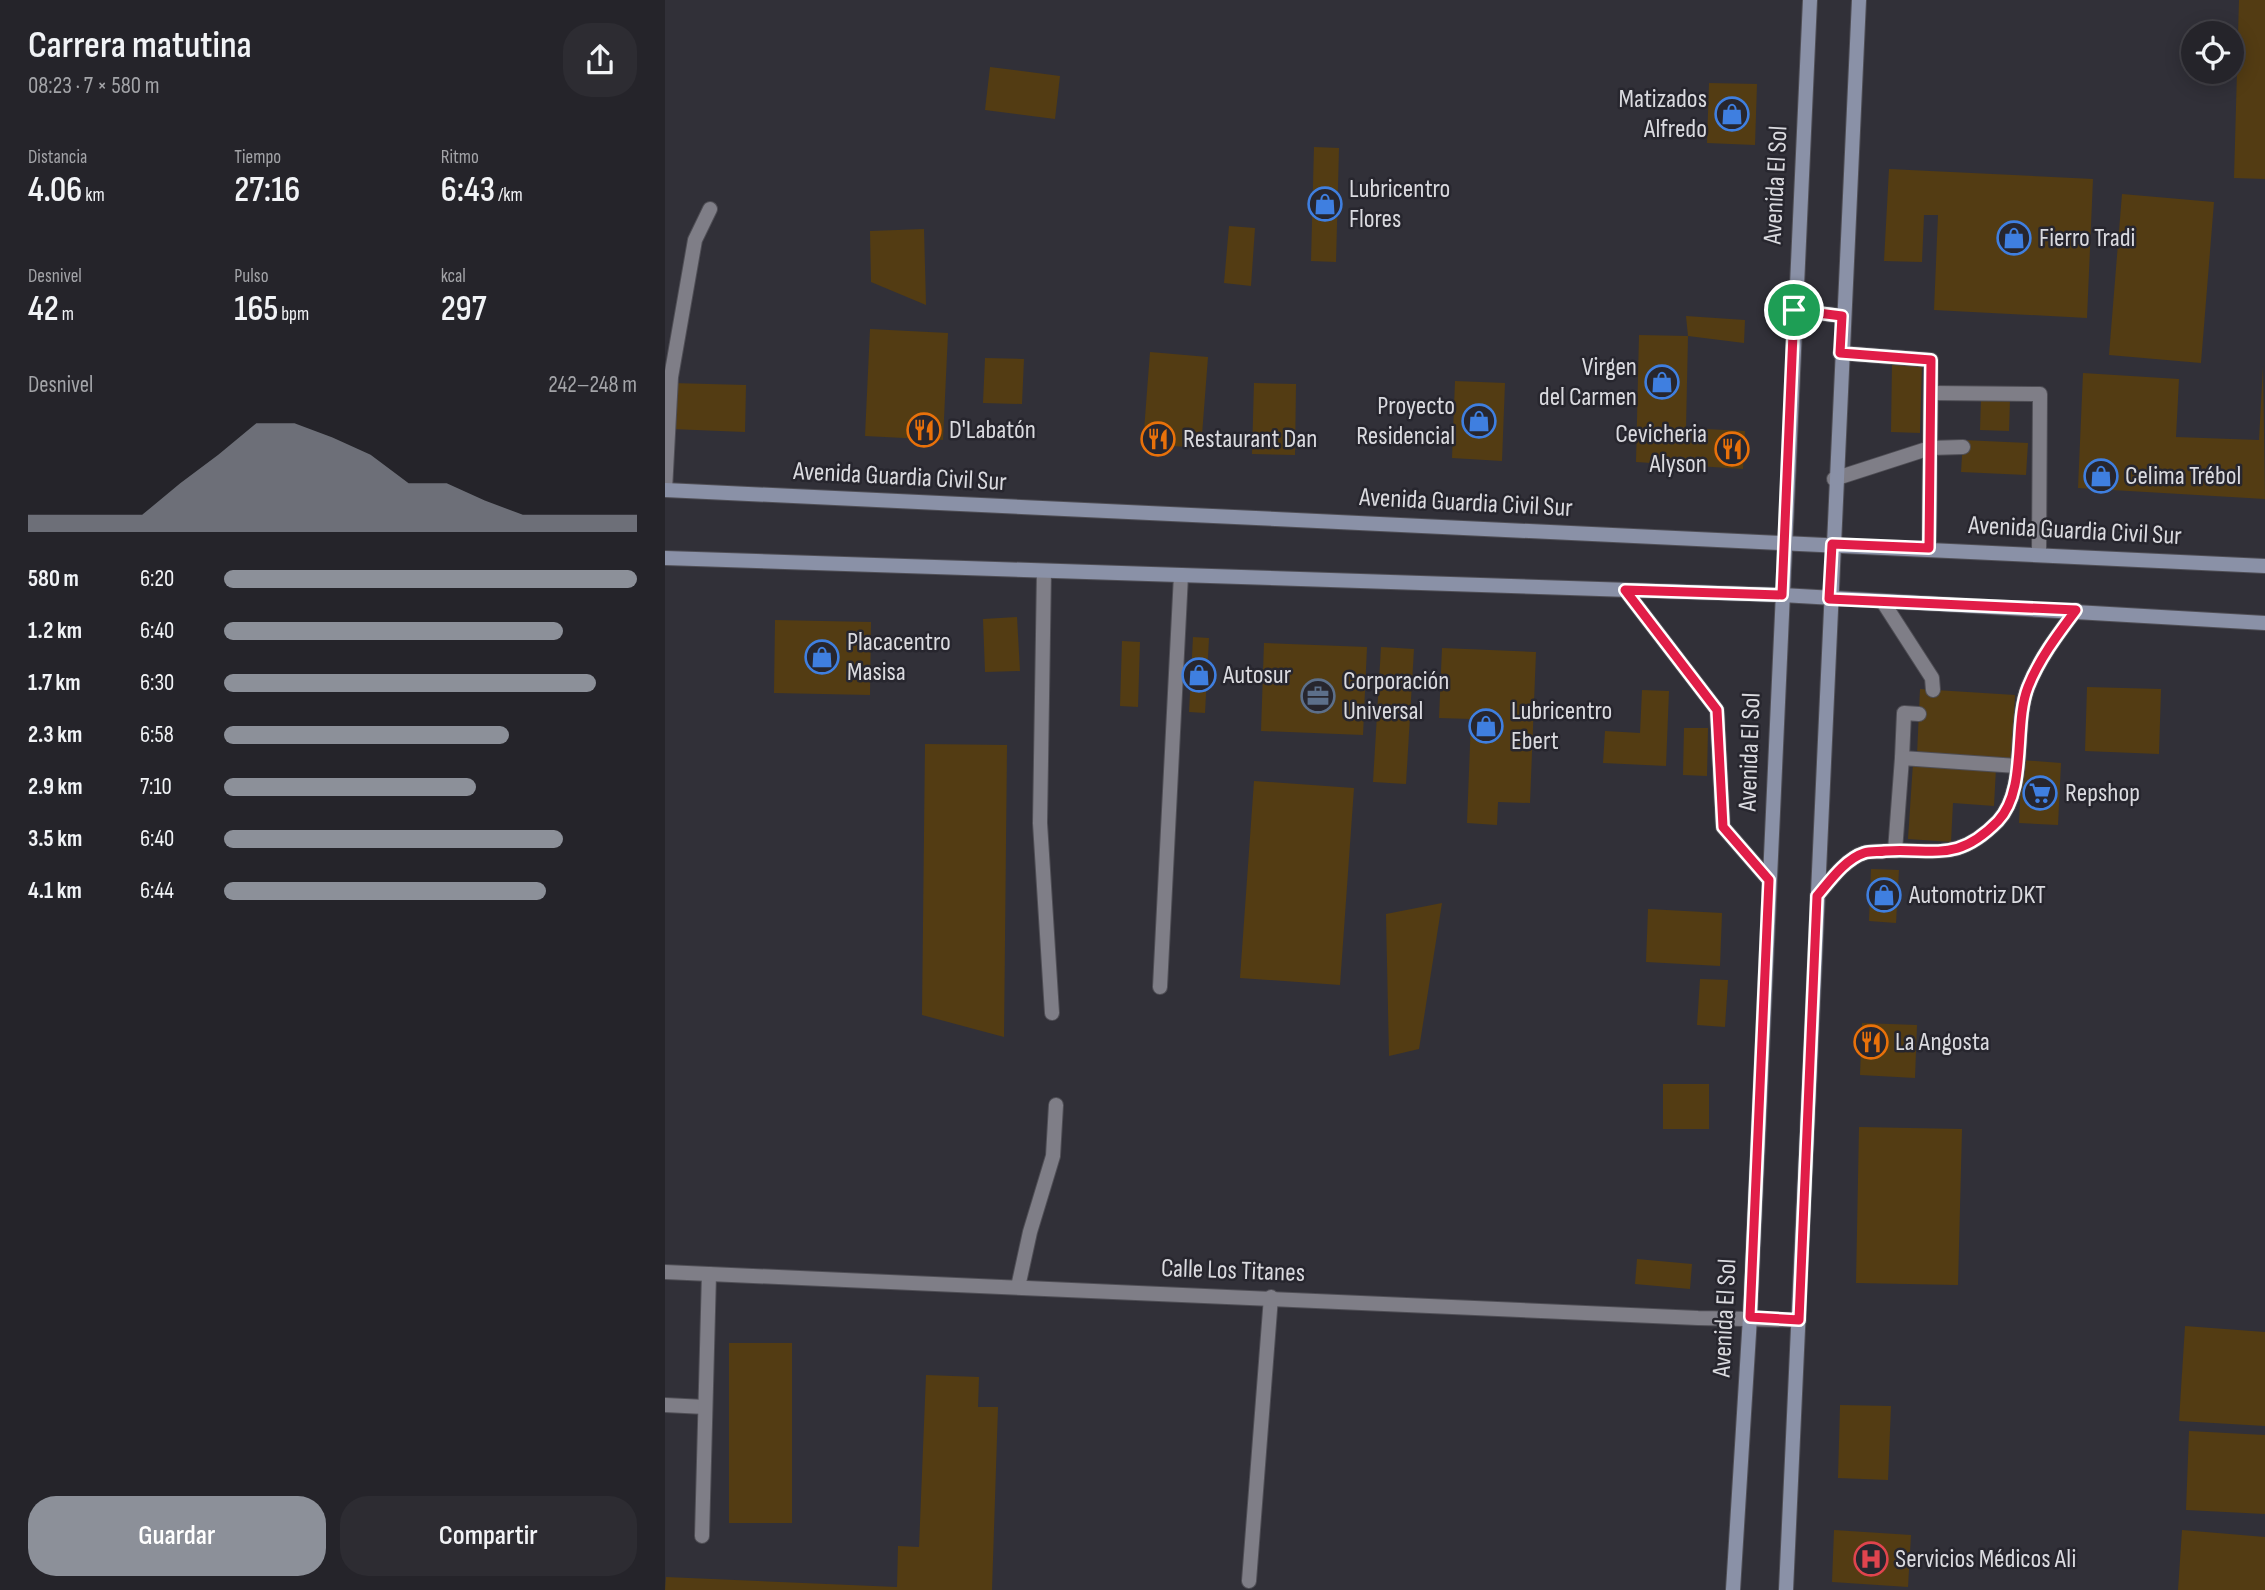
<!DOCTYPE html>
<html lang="es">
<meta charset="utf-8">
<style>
:root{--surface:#25242a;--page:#2d2c32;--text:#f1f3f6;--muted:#a3a4a8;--line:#424147;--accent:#8c9099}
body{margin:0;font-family:"Sofia Sans Condensed",sans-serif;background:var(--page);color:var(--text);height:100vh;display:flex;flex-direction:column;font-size:26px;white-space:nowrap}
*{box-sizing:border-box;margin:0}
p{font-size:23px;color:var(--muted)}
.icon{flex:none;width:38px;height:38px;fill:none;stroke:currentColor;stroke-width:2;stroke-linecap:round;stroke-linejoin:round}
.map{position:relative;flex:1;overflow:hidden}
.side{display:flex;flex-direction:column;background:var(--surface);width:665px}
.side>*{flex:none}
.fabs{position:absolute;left:1516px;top:21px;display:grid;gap:14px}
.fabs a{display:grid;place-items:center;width:63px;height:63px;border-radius:50%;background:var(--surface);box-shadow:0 4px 18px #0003,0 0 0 2px var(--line);font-size:35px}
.pin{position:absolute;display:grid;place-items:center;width:60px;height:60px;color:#fff;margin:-30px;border:4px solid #fff;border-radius:50%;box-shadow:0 2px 7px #0007}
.round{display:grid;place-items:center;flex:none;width:74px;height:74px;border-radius:28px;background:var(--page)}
.head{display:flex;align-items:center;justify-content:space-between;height:119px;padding:0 28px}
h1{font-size:38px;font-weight:600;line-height:52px}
.metrics{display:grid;grid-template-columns:repeat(3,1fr);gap:10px;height:119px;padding:7px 28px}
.metrics div{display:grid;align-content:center}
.metrics b{font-size:35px;font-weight:600}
.metrics small{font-size:19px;font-weight:400}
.metrics p{font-size:19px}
.chart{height:196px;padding:14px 28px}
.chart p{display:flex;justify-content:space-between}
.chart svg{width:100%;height:126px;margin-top:7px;fill:var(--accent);opacity:.7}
.primary-button{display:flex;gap:14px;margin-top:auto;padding:14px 28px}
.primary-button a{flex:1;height:80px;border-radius:28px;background:var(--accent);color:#fff;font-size:28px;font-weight:600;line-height:80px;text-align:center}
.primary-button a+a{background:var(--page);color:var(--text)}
ul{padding:0 28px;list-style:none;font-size:23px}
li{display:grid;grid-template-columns:112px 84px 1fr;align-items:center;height:52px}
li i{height:18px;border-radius:9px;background:var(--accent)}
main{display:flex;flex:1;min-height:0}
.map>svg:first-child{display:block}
.building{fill:#533c13}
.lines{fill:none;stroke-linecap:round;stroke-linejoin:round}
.lane-casing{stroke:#4f4e55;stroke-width:16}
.street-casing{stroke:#4f4e55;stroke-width:16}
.secondary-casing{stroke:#4f4e55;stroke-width:16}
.lane{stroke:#7f7e87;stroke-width:14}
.street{stroke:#7f7e87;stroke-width:14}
.secondary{stroke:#8a91a7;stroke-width:14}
.route-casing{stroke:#fff;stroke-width:14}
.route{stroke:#e11d48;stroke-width:9}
.labels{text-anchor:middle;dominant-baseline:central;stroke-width:5;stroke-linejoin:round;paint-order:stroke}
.poi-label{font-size:26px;fill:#dadadf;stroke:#27262e;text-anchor:start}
.street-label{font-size:26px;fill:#dadadf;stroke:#27262e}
</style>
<main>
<section class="side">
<div class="head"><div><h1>Carrera matutina</h1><p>08:23 · 7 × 580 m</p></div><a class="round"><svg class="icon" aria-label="share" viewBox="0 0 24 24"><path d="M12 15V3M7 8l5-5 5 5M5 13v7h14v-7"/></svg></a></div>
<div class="metrics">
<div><p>Distancia</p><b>4.06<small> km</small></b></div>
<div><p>Tiempo</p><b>27:16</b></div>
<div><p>Ritmo</p><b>6:43<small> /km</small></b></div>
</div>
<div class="metrics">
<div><p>Desnivel</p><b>42<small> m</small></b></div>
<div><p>Pulso</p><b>165<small> bpm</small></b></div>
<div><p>kcal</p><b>297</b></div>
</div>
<div class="chart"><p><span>Desnivel</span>242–248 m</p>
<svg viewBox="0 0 160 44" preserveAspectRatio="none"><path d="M0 44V38L10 38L20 38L30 38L40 27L50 17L60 6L70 6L80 11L90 17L100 27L110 27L120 33L130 38L140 38L150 38L160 38V44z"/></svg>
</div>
<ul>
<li><b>580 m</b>6:20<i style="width:100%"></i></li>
<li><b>1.2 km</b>6:40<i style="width:82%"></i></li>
<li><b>1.7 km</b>6:30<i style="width:90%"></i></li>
<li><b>2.3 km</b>6:58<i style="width:69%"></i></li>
<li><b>2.9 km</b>7:10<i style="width:61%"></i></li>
<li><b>3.5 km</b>6:40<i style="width:82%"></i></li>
<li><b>4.1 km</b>6:44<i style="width:78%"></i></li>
</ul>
<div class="primary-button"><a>Guardar</a><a>Compartir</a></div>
</section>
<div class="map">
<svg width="1600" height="1590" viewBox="0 0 1600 1590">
<rect width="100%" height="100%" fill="#313038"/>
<!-- building -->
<g class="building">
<polygon points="1574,0 1600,0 1600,179 1569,178"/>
<polygon points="325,67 395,76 390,119 320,110"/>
<polygon points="1044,83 1092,84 1090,145 1042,143"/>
<polygon points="649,147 674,148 671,262 646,261"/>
<polygon points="1224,169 1428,179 1422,318 1269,310 1273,215 1259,215 1257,262 1219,261"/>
<polygon points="1457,194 1549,202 1536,363 1444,355"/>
<polygon points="564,226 590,228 586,286 559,283"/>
<polygon points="259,229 261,305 206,282 205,231"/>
<polygon points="1021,316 1080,320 1079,343 1023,336"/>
<polygon points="205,329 283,333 278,440 200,436"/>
<polygon points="974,335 1023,336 1021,428 1080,431 1078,469 971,462"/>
<polygon points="485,352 543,357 536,448 478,444"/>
<polygon points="320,358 359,359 357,404 318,403"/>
<polygon points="1227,363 1257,364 1255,433 1226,432"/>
<polygon points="1598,366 1600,499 1413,488 1418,373 1514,379 1511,437 1594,440"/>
<polygon points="790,381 840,383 837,461 787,458"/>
<polygon points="7,383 81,385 80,432 6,429"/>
<polygon points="589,383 631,384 630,455 587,454"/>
<polygon points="1316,398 1345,399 1344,431 1315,430"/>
<polygon points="1298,440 1363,443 1361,475 1296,472"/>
<polygon points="352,617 355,671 320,672 318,619"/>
<polygon points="110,620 206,622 205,695 109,693"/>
<polygon points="528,637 544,638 540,713 524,712"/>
<polygon points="457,641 475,642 473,707 455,706"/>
<polygon points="599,643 702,647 698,735 596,731"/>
<polygon points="716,647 749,649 741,784 708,782"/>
<polygon points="777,648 871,652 865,803 833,802 832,825 802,823 806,719 774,718"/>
<polygon points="1422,687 1496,689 1494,754 1420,751"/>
<polygon points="1255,689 1350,695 1347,760 1252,755"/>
<polygon points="977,690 1004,691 1001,766 938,763 940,731 975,733"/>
<polygon points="1019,728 1043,728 1042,776 1018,775"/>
<polygon points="260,744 342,745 339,1037 257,1015"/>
<polygon points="1357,760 1396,763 1393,825 1354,823"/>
<polygon points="1248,763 1331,768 1329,806 1288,803 1286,842 1243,839"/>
<polygon points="589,781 689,788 675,985 575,978"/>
<polygon points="1206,869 1234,870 1231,923 1204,921"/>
<polygon points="777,903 754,1049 724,1056 721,914"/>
<polygon points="983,909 1057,913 1055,966 981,962"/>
<polygon points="1035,979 1063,980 1060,1027 1032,1025"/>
<polygon points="1197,1023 1252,1025 1250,1078 1195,1075"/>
<rect x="998" y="1084" width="46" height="45"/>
<polygon points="1194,1127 1297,1129 1293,1285 1191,1283"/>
<polygon points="972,1259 1027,1264 1025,1289 970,1284"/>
<polygon points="1520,1326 1600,1332 1600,1426 1514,1421"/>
<rect x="64" y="1343" width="63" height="180"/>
<polygon points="261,1375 314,1377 313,1407 333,1407 327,1590 0,1590 1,1577 232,1587 233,1546 254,1547"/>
<polygon points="1175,1405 1226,1406 1223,1480 1173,1478"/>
<polygon points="1524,1431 1600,1435 1600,1514 1521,1510"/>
<polygon points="1169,1530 1246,1535 1243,1587 1167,1582"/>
<polygon points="1517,1530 1600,1537 1600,1590 1513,1590"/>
</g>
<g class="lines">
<defs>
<g id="lane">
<polyline points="1175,353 1266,360 1264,548"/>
<polyline points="1266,393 1375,394 1374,554"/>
<polyline points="1169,479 1265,448 1298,447"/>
<polyline points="0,490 6,377 30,240 45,209"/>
<polyline points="379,571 375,823 387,1013"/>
<polyline points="960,590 1052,710 1058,827 1104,880"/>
<polyline points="1218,602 1267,678 1268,690"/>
<polyline points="1237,758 1239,713 1254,714"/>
<polyline points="1230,851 1237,758 1352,766"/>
<path d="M1152 896C1164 882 1180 859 1199 853 1204 851 1214 852 1220 851 1270 848 1292 863 1333 821 1363 789 1348 725 1363 687 1374 659 1393 634 1411 610"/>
<polyline points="495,987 516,575"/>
<polyline points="353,1287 365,1232 388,1156 391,1105"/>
<polyline points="0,1405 40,1407"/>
<polyline points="37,1536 44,1274"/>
<polyline points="584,1581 606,1297"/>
</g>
<polyline id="street" points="0,1272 1033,1318 1134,1320"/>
<g id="secondary">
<polyline points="1129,310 1177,316"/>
<polyline points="0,490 1600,566"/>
<polyline points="0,558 1117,595 1600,623"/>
<polyline points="1068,1590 1085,1317 1145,0"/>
<polyline points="1121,1590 1194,0"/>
</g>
</defs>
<!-- lane casing -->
<use href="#lane" class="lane-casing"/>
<!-- street casing -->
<use href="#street" class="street-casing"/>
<!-- secondary casing -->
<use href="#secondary" class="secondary-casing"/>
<!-- lane -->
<use href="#lane" class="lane"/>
<!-- street -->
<use href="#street" class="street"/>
<!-- secondary -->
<use href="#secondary" class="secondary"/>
</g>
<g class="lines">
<defs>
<path id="route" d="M1129 310 1177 316 1175 353 1266 360 1264 548 1167 544 1164 599 1411 610C1393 634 1374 659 1363 687 1348 725 1363 789 1333 821 1292 863 1270 848 1220 851 1214 852 1205 851 1199 853 1180 859 1164 882 1152 896L1134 1320 1085 1317 1104 880 1058 827 1052 710 960 590 1117 595Z"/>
</defs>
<!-- route casing -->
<use href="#route" class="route-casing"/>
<!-- route -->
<use href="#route" class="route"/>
</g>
<!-- icons -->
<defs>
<symbol id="shop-ring" viewBox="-11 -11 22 22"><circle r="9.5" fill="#27262e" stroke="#3f7fe0" stroke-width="1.5"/><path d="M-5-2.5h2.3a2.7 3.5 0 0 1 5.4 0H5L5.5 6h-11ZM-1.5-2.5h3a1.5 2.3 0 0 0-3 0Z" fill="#3f7fe0"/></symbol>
<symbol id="restaurant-ring" viewBox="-11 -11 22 22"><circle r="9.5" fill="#27262e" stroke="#e8710a" stroke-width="1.5"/><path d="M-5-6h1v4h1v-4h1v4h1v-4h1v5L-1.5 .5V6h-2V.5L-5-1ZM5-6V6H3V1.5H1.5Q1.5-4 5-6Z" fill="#e8710a"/></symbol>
<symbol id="office-ring" viewBox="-11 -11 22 22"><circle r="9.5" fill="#27262e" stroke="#5c6f8a" stroke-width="1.5"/><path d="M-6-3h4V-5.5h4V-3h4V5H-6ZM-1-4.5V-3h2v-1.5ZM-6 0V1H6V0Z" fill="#5c6f8a"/></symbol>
<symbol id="supermarket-ring" viewBox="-11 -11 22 22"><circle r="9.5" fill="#27262e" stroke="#3f7fe0" stroke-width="1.5"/><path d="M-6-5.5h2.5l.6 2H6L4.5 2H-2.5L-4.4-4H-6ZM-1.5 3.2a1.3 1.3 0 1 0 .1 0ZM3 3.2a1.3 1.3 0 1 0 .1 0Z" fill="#3f7fe0"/></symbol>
<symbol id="hospital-ring" viewBox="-11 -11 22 22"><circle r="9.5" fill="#27262e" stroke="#e0444e" stroke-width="1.5"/><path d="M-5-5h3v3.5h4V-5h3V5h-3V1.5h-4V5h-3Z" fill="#e0444e"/></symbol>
</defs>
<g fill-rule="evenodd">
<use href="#shop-ring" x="1048" y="95" width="38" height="38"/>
<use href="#shop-ring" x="641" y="185" width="38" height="38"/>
<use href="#shop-ring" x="1330" y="219" width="38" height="38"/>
<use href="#shop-ring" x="978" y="363" width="38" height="38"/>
<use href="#shop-ring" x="795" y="402" width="38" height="38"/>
<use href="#restaurant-ring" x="240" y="411" width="38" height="38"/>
<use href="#restaurant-ring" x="474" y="420" width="38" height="38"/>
<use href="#restaurant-ring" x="1048" y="430" width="38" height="38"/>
<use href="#shop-ring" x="1417" y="457" width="38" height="38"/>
<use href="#shop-ring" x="138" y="638" width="38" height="38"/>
<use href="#shop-ring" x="515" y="656" width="38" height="38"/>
<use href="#office-ring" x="634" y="677" width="38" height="38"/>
<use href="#shop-ring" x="802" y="707" width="38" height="38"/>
<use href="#supermarket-ring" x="1356" y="774" width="38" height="38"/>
<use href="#shop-ring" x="1200" y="876" width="38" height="38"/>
<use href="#restaurant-ring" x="1187" y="1023" width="38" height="38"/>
<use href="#hospital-ring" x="1187" y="1540" width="38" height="38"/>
</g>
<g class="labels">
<!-- poi labels -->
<g class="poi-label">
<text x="1042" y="99" text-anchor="end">Matizados<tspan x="1042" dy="30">Alfredo</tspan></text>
<text x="684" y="189">Lubricentro<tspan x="684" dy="30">Flores</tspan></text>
<text x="1374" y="238">Fierro Tradi</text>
<text x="972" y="367" text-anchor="end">Virgen<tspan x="972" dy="30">del Carmen</tspan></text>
<text x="790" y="406" text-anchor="end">Proyecto<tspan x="790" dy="30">Residencial</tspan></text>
<text x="284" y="430">D'Labatón</text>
<text x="1042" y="434" text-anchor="end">Cevicheria<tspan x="1042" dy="30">Alyson</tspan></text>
<text x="518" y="439">Restaurant Dan</text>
<text x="1460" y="476">Celima Trébol</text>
<text x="182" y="642">Placacentro<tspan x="182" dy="30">Masisa</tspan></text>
<text x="558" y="675">Autosur</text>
<text x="678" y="681">Corporación<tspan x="678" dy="30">Universal</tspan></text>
<text x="846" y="711">Lubricentro<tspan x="846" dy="30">Ebert</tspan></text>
<text x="1400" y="793">Repshop</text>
<text x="1244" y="895">Automotriz DKT</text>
<text x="1230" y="1042">La Angosta</text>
<text x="1230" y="1559">Servicios Médicos Ali</text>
</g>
<!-- street labels -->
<g class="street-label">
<text transform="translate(1111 185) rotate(-87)">Avenida El Sol</text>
<text transform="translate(235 477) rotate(3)">Avenida Guardia Civil Sur</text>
<text transform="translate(801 503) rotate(3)">Avenida Guardia Civil Sur</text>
<text transform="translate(1410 531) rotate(3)">Avenida Guardia Civil Sur</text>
<text transform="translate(1085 752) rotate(-88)">Avenida El Sol</text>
<text transform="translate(568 1271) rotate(2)">Calle Los Titanes</text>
<text transform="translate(1060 1318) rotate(-87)">Avenida El Sol</text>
</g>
</g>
</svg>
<div class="fabs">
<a><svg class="icon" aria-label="locate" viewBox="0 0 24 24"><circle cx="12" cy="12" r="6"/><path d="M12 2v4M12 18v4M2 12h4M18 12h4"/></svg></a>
</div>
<div class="pin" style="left:1129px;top:310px;background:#1e9e55"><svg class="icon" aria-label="arrive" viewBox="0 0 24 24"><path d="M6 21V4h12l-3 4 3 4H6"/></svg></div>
</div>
</main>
